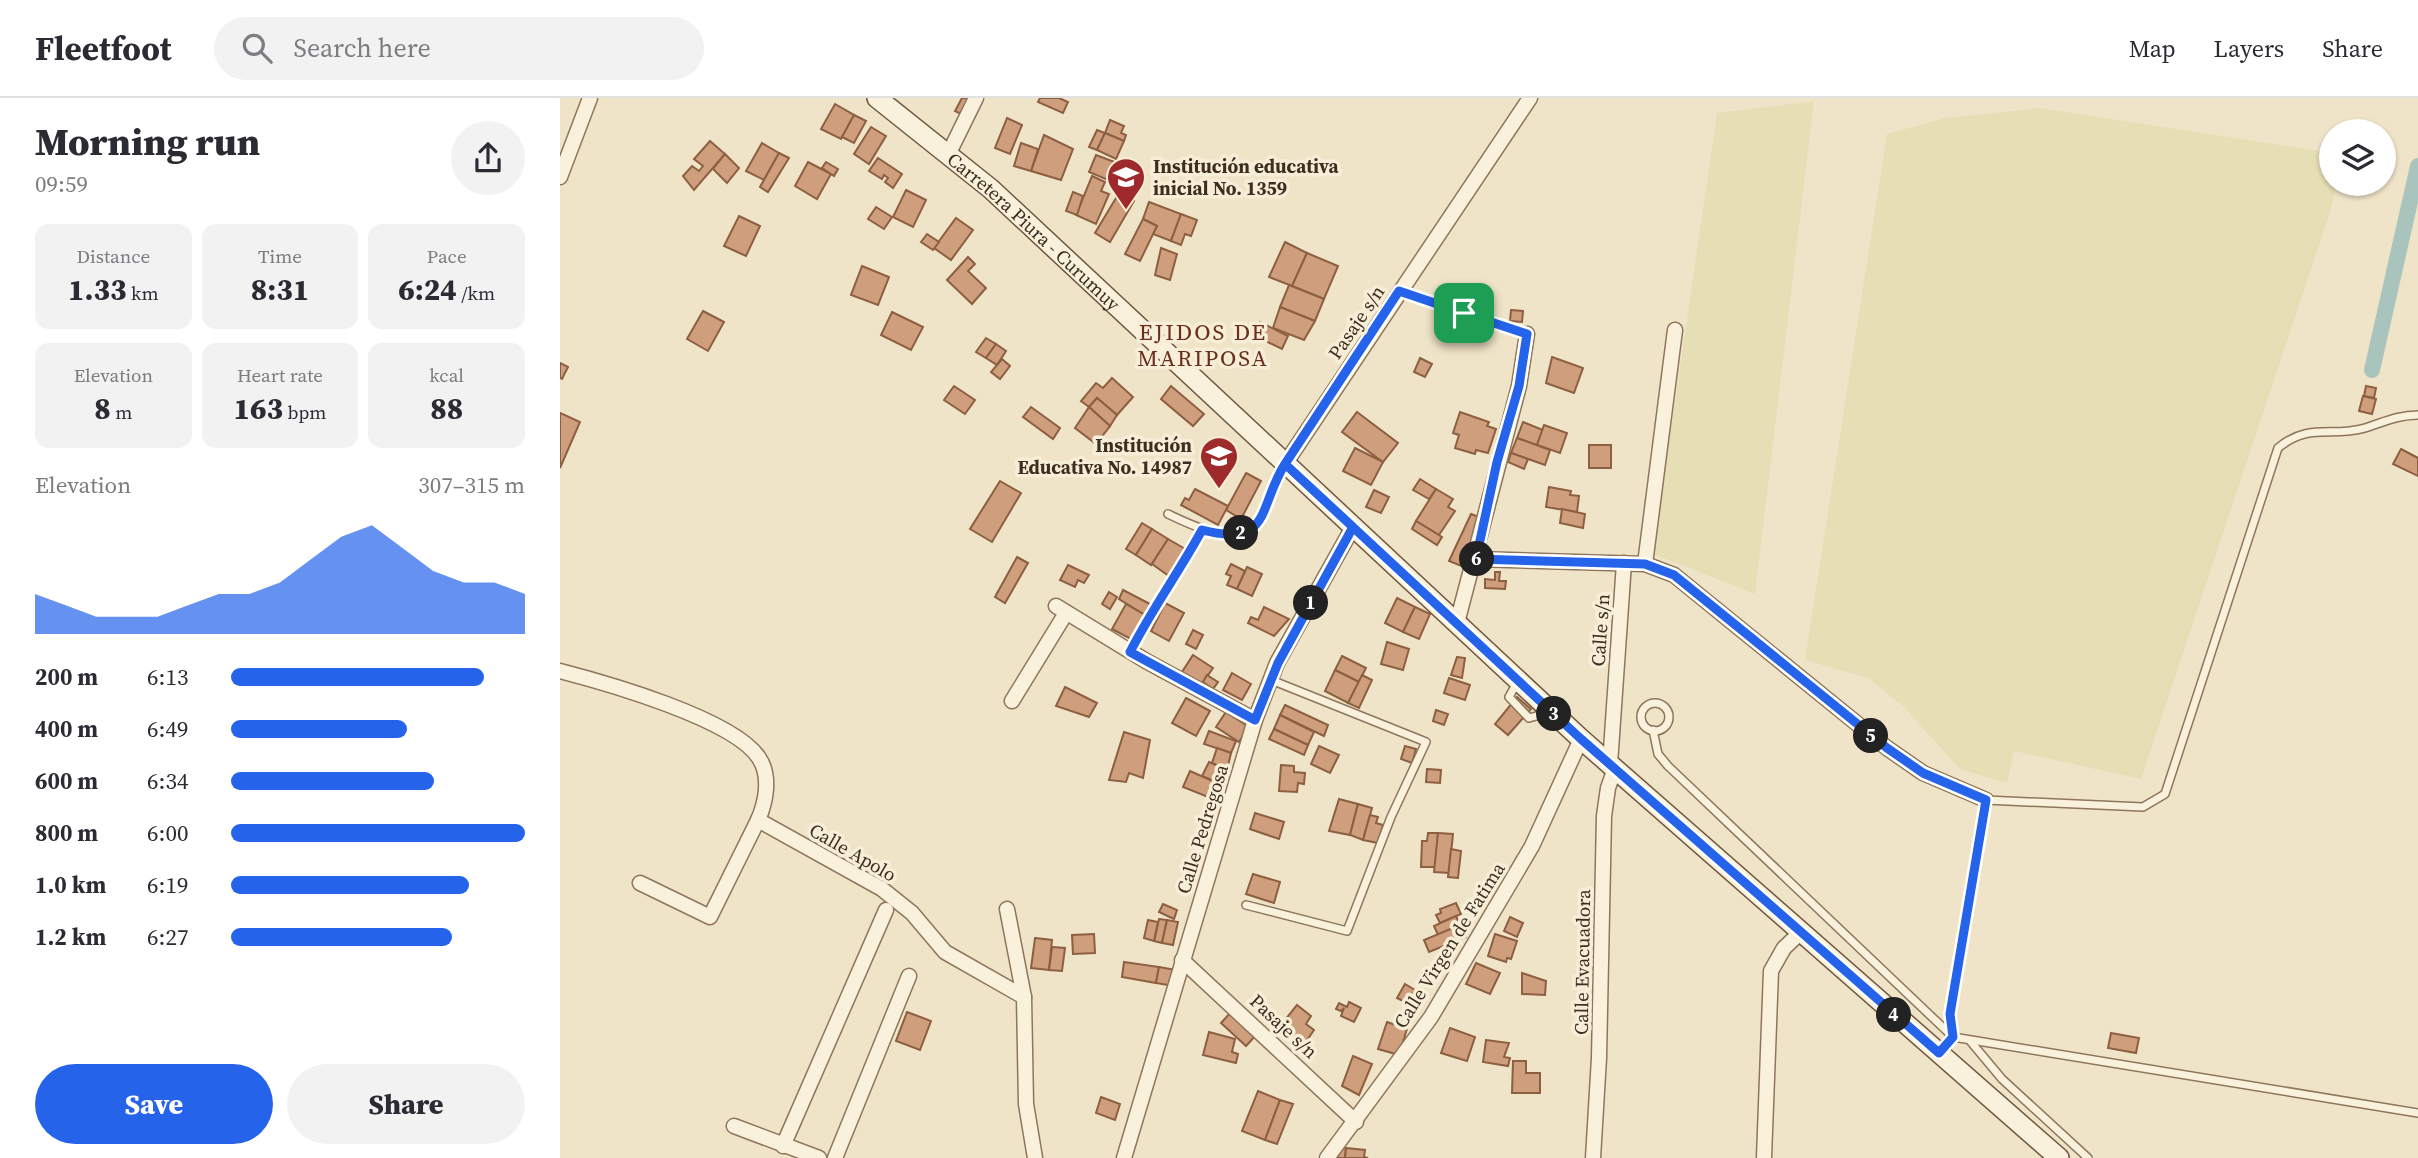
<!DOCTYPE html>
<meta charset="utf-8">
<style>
:root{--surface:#fff;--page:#f2f2f3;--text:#2b2b33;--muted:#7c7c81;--line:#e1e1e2;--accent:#2563eb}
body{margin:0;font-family:"Source Serif 4",serif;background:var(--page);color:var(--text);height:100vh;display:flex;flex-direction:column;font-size:26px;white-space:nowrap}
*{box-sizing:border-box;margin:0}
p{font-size:23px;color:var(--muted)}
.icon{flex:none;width:38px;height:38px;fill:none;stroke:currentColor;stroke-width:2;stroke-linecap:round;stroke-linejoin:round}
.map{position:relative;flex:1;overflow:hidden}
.drawer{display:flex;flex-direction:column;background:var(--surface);width:560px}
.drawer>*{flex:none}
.buttons{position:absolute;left:1759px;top:21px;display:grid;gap:14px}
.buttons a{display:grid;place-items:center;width:77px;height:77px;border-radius:50%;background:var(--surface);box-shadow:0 2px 5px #0004;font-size:35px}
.pin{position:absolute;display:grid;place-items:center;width:60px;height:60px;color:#fff;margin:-30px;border-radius:14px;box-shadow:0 4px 10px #0006}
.km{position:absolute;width:35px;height:35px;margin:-18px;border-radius:50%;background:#222;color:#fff;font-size:19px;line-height:35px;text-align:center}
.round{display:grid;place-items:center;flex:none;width:74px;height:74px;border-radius:37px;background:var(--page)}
.headline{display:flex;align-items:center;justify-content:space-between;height:119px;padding:0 35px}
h1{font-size:38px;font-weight:800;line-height:52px}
.metrics{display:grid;grid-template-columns:repeat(3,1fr);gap:10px;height:119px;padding:7px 35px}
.metrics div{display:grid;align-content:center;border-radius:14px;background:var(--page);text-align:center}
.metrics b{font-size:30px;font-weight:800}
.metrics small{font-size:19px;font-weight:400}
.metrics p{font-size:19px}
.chart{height:196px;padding:14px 35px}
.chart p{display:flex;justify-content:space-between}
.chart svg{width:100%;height:126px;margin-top:7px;fill:var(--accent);opacity:.7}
.cta{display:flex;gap:14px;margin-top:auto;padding:14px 35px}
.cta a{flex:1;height:80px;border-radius:42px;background:var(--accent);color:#fff;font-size:28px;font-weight:800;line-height:80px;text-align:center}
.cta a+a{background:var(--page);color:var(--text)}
ul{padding:0 35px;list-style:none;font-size:23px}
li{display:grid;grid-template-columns:112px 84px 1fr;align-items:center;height:52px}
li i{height:18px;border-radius:9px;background:var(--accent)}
header{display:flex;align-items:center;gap:42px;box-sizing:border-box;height:98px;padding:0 35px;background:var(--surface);border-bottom:2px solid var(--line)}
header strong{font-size:33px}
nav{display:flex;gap:38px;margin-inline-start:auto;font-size:24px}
.search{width:490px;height:63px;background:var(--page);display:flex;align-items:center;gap:18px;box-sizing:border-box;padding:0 24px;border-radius:38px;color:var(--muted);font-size:26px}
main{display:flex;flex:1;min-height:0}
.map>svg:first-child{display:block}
.farmland{fill:#e6deb5}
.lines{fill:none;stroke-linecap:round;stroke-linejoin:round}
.canal{stroke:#a9c4bc;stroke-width:16}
.building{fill:#cf9f7d;stroke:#8d5f41;stroke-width:2}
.service-casing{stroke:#8d765c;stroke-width:10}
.minor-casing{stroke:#8d765c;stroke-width:17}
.secondary-casing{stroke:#6f573f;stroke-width:22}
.service{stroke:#faf1dc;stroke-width:7}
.minor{stroke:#faf1dc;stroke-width:14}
.secondary{stroke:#faf1dc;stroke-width:19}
.route-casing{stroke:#fff;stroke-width:14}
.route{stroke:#2563eb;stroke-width:9}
.labels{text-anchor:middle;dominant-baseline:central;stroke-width:7;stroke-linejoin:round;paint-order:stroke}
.poi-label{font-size:19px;font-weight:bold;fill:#3d2e20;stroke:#f7eed8;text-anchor:start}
.street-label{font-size:19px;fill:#3d2e20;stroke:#f7eed8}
.quarter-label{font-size:23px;letter-spacing:2px;fill:#6b2e1e;stroke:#f7eed8}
</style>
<header>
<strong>Fleetfoot</strong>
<div class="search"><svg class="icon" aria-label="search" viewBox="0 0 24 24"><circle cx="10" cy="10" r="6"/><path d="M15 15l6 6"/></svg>Search here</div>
<nav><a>Map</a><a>Layers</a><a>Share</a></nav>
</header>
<main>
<section class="drawer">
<div class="headline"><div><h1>Morning run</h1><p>09:59</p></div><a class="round"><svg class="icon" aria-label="share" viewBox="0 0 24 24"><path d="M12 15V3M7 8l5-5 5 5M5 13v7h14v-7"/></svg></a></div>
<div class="metrics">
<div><p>Distance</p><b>1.33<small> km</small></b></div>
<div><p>Time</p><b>8:31</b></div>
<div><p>Pace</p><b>6:24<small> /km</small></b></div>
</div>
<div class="metrics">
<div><p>Elevation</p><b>8<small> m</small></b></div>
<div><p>Heart rate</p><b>163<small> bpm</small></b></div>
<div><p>kcal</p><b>88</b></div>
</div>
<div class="chart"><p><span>Elevation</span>307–315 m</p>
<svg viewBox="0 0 160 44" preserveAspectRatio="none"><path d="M0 44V30L10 34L20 38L30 38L40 38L50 34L60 30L70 30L80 26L90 18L100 10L110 6L120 14L130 22L140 26L150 26L160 30V44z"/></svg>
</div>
<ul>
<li><b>200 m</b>6:13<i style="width:86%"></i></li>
<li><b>400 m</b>6:49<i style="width:60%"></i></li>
<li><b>600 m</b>6:34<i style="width:69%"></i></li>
<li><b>800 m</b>6:00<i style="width:100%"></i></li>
<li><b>1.0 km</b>6:19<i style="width:81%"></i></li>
<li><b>1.2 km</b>6:27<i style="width:75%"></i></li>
</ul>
<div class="cta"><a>Save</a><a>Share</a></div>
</section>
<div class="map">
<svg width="1858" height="1060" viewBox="0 0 1858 1060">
<rect width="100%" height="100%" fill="#f0e4c8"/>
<!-- farmland -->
<g class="farmland">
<polygon points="1254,3 1195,496 1093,456 1157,15"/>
<polygon points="1480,10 1771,55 1771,86 1777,86 1771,111 1581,681 1454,653 1447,685 1400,671 1343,608 1308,580 1245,562 1327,36 1386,20"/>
</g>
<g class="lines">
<!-- canal -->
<polyline class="canal" points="1812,272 1858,68"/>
</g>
<!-- building -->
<g class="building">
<polygon points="402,0 415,0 405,18 395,13"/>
<polygon points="480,0 499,0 508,4 503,15 478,4"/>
<polygon points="275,6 294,17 281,41 261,31"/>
<polygon points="294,17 306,23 294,45 282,39"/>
<polygon points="447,20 462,27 450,56 435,50"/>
<polygon points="550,22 564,28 561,35 566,37 564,43 545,35"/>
<polygon points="311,29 326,38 309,66 294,56"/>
<polygon points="537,32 545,35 537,52 529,49"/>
<polygon points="545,35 564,43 556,61 537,52"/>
<polygon points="484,37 513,51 501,82 471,73"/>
<polygon points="150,43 165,56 134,92 123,78 132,68 139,73 143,68 134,61"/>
<polygon points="202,45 219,55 204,82 186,73"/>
<polygon points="461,45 478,51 471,73 454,68"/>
<polygon points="219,55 229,60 208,94 200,89"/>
<polygon points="165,56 179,70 167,85 153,71"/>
<polygon points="536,57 557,65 555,79 550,77 548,82 529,74"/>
<polygon points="318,60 342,76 333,90 325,84 328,80 324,77 322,81 309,73"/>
<polygon points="248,64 271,76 257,101 235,88"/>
<polygon points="266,64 278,71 274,78 262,70"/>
<polygon points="532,78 545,84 541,93 549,96 536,126 516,117"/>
<polygon points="346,92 366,102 353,129 333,119"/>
<polygon points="513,94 523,98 517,117 506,113"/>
<polygon points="559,95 574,103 550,144 535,135"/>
<polygon points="589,104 621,116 611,143 593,136 597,128 583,121"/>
<polygon points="316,109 332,119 324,131 308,121"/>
<polygon points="621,116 637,122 631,138 625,136 621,147 611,143"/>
<polygon points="179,118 200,128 186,158 164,148"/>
<polygon points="396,120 413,132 391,162 374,150"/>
<polygon points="583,121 597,128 580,163 565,156"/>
<polygon points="367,136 379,144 373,152 361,144"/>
<polygon points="725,144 747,155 732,188 709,179"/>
<polygon points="601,150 617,156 610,182 595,177"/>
<polygon points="747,155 778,168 764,201 732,188"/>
<polygon points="408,159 415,166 408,173 426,190 412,206 387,182"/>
<polygon points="302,168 329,179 318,207 291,197"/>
<polygon points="729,187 764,201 755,223 720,209"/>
<polygon points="720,209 755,223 744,242 713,230"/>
<polygon points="951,212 963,213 962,224 950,223"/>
<polygon points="143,213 164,224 148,253 127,241"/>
<polygon points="332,214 363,229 351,252 321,237"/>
<polygon points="700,224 728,238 722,251 693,237"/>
<polygon points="426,240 436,246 426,260 416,254"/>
<polygon points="436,246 446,253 437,267 426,260"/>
<polygon points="992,259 1023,270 1014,295 986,285"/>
<polygon points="860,260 872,266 865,279 854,274"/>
<polygon points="442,261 450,268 440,281 431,274"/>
<polygon points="0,265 8,269 2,281 0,280"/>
<polygon points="552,280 573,299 557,317 537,300 529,309 521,303 536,285 543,290"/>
<polygon points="394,288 415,302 405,316 384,302"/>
<polygon points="611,288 644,316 633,328 601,301"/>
<polygon points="1806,288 1816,290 1814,300 1804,298"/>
<polygon points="1803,298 1816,301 1812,316 1799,313"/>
<polygon points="537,300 557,317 550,328 529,309"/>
<polygon points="471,309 500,330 493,341 463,319"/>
<polygon points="529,309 550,328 536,346 515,330"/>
<polygon points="797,314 838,345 823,364 782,334"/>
<polygon points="900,314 929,324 927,328 936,331 928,355 916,352 915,356 895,350 899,337 893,335"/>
<polygon points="0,315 20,324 0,370"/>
<polygon points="963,324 983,332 977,347 957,340"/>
<polygon points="984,327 1007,335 1000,355 977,347"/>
<polygon points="957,340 990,352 985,367 951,355"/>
<rect x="1029" y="347" width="22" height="23"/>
<polygon points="795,350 823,364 811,387 783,373"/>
<polygon points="1841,351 1858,360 1858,378 1833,366"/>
<polygon points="951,355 968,361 964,371 948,364"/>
<polygon points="686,375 701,383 681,421 666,412"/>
<polygon points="860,381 876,391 869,401 853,392"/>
<polygon points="440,383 461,395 432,444 410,431"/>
<polygon points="989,389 1011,393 1010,397 1019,398 1017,414 986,409"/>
<polygon points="635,391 668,408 658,427 621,407 625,400 629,402"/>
<polygon points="876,391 893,401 888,409 895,413 879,437 856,423"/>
<polygon points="814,392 829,399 821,415 806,409"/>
<polygon points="1002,411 1025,416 1023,430 1000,425"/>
<polygon points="911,416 922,420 904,469 889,463"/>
<polygon points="856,423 882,439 877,447 852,431"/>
<polygon points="582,425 592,431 576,457 566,451"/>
<polygon points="592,431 608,441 591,467 576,457"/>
<polygon points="608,441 627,452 609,478 592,466"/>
<polygon points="457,459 468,465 445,505 435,499"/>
<polygon points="671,466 685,473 677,491 667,487 671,478 666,476"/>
<polygon points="508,467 529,477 524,485 518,482 515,489 500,482"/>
<polygon points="687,469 702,476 692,498 677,491"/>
<polygon points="935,474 940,474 939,483 946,483 945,491 925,490 925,481 935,482"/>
<polygon points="563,492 590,506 585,517 559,501"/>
<polygon points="549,494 557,499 550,511 542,506"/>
<polygon points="837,500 855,509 843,534 825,525"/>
<polygon points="605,505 624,515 609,543 591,533"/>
<polygon points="566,506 585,517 571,541 552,531"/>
<polygon points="704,509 729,521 714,538 688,525 691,519 698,522"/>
<polygon points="855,509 870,516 859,541 843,534"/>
<polygon points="633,532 643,537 636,551 626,546"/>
<polygon points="827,544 849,551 843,572 821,566"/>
<polygon points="633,557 653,570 642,586 622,574"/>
<polygon points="782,558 806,570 799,584 775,572"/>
<polygon points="897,559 905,560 902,580 891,577"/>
<polygon points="775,572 799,584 788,605 765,593"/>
<polygon points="672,575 691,586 682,602 663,592"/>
<polygon points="647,577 658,584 653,591 643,584"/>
<polygon points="802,577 812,582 799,610 788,605"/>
<polygon points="889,580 910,587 905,602 884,595"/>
<polygon points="505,589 537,605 529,619 496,608"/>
<polygon points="957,599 971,611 948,637 935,626"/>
<polygon points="626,600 650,613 636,638 612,625"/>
<polygon points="725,607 768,627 764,638 720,617"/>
<polygon points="876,612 888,616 884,627 873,623"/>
<polygon points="666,614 689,629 679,644 656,629"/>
<polygon points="720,617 754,634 748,647 714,631"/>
<polygon points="714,631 748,647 744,657 709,641"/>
<polygon points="649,633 676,643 671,655 644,646"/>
<polygon points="564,634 590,642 583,680 569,675 566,684 549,682"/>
<polygon points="759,648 779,657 770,675 751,666"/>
<polygon points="845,648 856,651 852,665 841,661"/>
<polygon points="657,650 671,655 667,672 652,665"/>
<polygon points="649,664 667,672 661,686 642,678"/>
<polygon points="721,667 734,668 734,674 745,675 744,686 738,685 737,694 719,693"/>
<polygon points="867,671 881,672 880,685 866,684"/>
<polygon points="630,673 664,688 658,703 623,689"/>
<polygon points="779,701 798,706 790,737 769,733"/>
<polygon points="798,706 812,710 803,742 790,737"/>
<polygon points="695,715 724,724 719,741 690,731"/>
<polygon points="810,717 818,719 816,725 823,727 818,745 803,742"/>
<polygon points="868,735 878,735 875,769 861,769 862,743 867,743"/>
<polygon points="878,735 893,736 889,775 874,774"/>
<polygon points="891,751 901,753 898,780 888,779"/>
<polygon points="693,776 720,784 714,805 686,796"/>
<polygon points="896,805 901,816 880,825 876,817 881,815 880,811"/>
<polygon points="603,806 617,812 614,821 599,814"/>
<polygon points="896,818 900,827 878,837 874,828"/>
<polygon points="950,819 963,825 957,839 944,833"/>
<polygon points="599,821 607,822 602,845 594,843"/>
<polygon points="588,822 598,824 594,843 584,840"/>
<polygon points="607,822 618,824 613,847 602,845"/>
<polygon points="900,827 906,839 869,854 864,842"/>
<polygon points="534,836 535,855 513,856 512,837"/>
<polygon points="935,836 957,843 951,861 947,860 946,864 928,858"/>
<polygon points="475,840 492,842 489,872 471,870"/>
<polygon points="492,849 505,850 502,873 489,872"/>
<polygon points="564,864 599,869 596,885 562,879"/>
<polygon points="916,865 940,875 930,896 906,886"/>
<polygon points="599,869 616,872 614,888 596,885"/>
<polygon points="962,875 986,883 985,897 962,896"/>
<polygon points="845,886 855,892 847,905 837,900"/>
<polygon points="789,904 801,910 794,924 781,918 784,910 781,913 776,911 779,905 787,909"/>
<polygon points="1028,906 1038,906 1037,927 1027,926"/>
<polygon points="737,907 751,918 746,926 754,932 745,945 721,927"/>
<polygon points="672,913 697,936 686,948 661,925"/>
<polygon points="347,914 371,923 360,952 336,943"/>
<polygon points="827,924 847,931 839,957 818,951"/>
<polygon points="890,930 915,939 907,963 881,955"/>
<polygon points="649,934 675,941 672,954 678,956 676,965 643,957"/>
<polygon points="1551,935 1579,940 1576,955 1548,950"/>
<polygon points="926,942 949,945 944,959 950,960 948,968 923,964"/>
<polygon points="793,958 812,966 799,997 782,988"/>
<polygon points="953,963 966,963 966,975 980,975 980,995 952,995"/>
<polygon points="698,993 720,1002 705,1042 682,1033"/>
<polygon points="541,999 560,1006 555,1022 536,1015"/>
<polygon points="720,1002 733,1006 717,1046 705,1042"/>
<polygon points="781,1050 786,1050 785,1060 777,1060"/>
<polygon points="786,1050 805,1052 804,1059 808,1060 785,1060"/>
</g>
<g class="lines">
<defs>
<g id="service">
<polyline points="840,193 967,236"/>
<path d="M608 416C629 426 682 453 699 424 710 406 713 385 724 368"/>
<path d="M570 553C593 511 619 473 642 432"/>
<polyline points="958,583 949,599 969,620 987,615"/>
<circle cx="1095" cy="619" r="14"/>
<polyline points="1093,632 1098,656 1108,668 1393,939 1858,1015"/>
<polyline points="686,807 787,833 831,719 866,644 711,582"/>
<polyline points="1411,944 1442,981 1528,1060"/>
<path d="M1381 953 1393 939 1390 916 1426 702 1583 709 1605 696 1718 350C1749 324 1772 340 1805 330 1824 324 1838 317 1858 317"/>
</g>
<g id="minor">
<polyline points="388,57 416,0"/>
<polyline points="0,79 30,0"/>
<polyline points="725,366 970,0"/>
<polyline points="916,461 1085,466 1114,477 1327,650 1363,675 1426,702"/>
<polyline points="1085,466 1115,232"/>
<polyline points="496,508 586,563 695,622"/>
<polyline points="897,525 959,288 967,236"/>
<path d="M0 573C46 585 174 621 199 660 211 678 206 704 198 722L322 791 352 815 385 854 464 899 466 1006 475 1060"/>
<polyline points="452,603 506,515"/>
<polyline points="1050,666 1064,465"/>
<polyline points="80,785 150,819 198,722"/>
<polyline points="447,811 464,899"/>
<polyline points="622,862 796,1024"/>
<polyline points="174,1028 259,1060"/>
<polyline points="223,1048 326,812"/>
<polyline points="275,1060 349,878"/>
<polyline points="564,1060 695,622 717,565 793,429"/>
<polyline points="767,1060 871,919 972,748 1021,641"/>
<polyline points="1033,1060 1039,960 1044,718 1048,690 1055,670"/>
<polyline points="1204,1060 1211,873 1224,850 1240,835"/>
</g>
<g id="secondary">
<path id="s1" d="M317 0 431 91 1021 641 1499 1060"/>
</g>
</defs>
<!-- service casing -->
<use href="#service" class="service-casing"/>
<!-- minor casing -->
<use href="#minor" class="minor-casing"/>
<!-- secondary casing -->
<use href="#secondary" class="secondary-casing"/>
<!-- service -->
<use href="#service" class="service"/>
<!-- minor -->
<use href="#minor" class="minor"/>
<!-- secondary -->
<use href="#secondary" class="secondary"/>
</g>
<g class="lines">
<defs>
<path id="route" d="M904 215 839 193 725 366 793 429 718 565 695 622 570 554C592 511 619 474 642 432 712 450 698 408 725 366L1021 641 1379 955 1393 939 1390 916 1426 702 1363 675 1327 650 1114 477 1085 466 916 461 937 364 959 288 967 236 904 215"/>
</defs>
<!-- route casing -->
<use href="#route" class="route-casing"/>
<!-- route -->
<use href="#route" class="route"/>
</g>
<!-- icons -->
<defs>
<symbol id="school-pin" viewBox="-11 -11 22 30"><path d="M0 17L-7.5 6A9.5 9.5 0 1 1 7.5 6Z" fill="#9e2a2b" stroke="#f7eed8"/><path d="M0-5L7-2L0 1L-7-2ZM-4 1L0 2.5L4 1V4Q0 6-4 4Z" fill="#fff"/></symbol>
</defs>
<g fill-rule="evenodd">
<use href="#school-pin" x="544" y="57" width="44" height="60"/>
<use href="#school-pin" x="637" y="336" width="44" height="60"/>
</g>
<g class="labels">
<!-- poi labels -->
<g class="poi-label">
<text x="593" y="68">Institución educativa<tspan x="593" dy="22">inicial No. 1359</tspan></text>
<text x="632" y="347" text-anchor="end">Institución<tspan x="632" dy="22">Educativa No. 14987</tspan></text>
</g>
<!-- street labels -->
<g class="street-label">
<text stroke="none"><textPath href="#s1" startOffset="206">Carretera Piura - Curumuy</textPath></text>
<text transform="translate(796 224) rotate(-56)">Pasaje s/n</text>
<text transform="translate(1040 532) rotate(-86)">Calle s/n</text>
<text transform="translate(642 731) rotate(-73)">Calle Pedregosa</text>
<text transform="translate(293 754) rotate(30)">Calle Apolo</text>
<text transform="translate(889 847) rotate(-58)">Calle Virgen de Fatima</text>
<text transform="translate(1022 864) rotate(-89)">Calle Evacuadora</text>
<text transform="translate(724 928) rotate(43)">Pasaje s/n</text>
</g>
<!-- quarter labels -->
<g class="quarter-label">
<text x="643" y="234">EJIDOS DE<tspan x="643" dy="26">MARIPOSA</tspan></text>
</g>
</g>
</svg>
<div class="buttons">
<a><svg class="icon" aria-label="layers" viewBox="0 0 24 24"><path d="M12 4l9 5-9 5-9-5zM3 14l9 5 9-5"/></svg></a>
</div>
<div class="pin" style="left:904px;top:215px;background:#1e9e55"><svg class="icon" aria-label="arrive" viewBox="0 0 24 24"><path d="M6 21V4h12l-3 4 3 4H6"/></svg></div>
<b class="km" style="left:751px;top:505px">1</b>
<b class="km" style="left:681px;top:435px">2</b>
<b class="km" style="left:994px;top:616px">3</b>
<b class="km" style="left:1334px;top:917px">4</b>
<b class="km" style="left:1311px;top:638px">5</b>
<b class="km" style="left:917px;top:461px">6</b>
</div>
</main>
